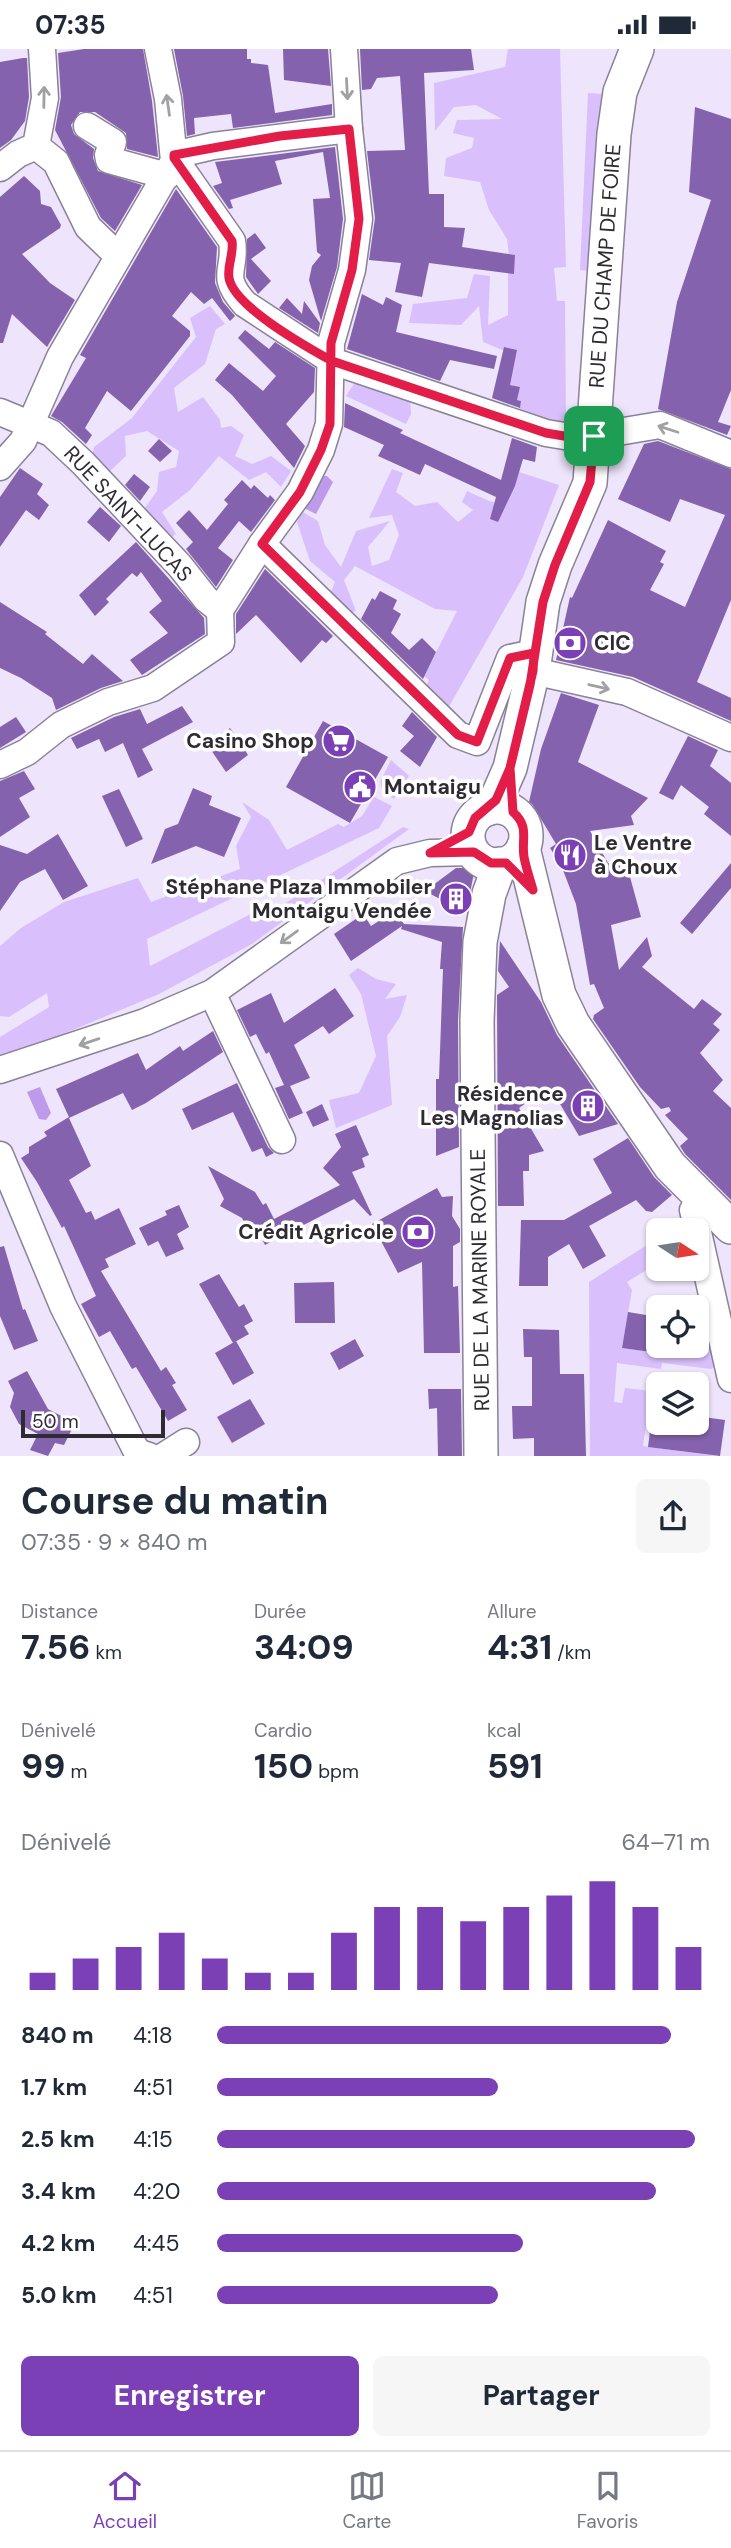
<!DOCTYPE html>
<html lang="fr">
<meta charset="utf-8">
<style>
:root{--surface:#fff;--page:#f6f6f7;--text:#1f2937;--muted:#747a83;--line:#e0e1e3;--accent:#7c40b6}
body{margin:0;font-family:"DM Sans",sans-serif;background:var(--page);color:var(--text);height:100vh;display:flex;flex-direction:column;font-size:26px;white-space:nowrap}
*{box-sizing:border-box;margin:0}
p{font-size:23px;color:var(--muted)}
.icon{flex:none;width:38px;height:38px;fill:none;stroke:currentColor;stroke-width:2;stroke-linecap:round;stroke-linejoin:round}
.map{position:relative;height:1407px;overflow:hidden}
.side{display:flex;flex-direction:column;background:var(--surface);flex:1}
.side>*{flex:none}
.needle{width:46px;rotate:102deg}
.controls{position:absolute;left:646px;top:1169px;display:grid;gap:14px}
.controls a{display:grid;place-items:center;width:63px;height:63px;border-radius:10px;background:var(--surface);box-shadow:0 2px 5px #0004;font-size:35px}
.scale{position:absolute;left:21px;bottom:18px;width:144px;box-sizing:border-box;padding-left:7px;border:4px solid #2e2b33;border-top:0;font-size:19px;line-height:24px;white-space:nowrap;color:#2e2b33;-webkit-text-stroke:5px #fff;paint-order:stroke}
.pin{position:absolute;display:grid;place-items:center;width:60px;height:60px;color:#fff;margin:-30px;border-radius:14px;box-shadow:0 4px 10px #0006}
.round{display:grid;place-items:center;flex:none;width:74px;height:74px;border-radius:10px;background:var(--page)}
.summary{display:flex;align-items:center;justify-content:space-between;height:119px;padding:0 21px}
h1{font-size:38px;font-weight:700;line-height:52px}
.stats{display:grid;grid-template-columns:repeat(3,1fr);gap:10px;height:119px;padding:7px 21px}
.stats div{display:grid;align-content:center}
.stats b{font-size:35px;font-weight:700}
.stats small{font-size:19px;font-weight:400}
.stats p{font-size:19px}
.chart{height:196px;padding:14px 21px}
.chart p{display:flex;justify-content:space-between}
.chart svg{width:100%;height:126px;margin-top:7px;stroke:var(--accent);stroke-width:6}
.button{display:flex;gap:14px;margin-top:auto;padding:14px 21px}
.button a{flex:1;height:80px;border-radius:10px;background:var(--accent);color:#fff;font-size:28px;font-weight:700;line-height:80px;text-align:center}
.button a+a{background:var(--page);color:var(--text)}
ul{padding:0 21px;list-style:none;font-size:23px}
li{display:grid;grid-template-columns:112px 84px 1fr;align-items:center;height:52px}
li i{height:18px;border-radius:9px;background:var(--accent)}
.status{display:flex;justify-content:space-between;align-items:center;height:49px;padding:0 35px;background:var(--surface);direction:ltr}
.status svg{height:19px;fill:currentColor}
.dock{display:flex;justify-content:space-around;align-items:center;height:98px;border-top:2px solid var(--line);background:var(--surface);font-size:19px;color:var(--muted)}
.dock a{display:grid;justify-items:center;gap:4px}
.dock .on{color:var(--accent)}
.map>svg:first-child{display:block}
.green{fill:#d9c0fc}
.water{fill:#be9aea}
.building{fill:#8562ad}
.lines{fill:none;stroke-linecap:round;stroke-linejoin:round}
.minor-casing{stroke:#8a8297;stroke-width:29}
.major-casing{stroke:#8a8297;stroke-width:36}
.minor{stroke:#fff;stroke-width:26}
.major{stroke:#fff;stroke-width:33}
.oneway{stroke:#a1a0a3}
.route-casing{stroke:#fff;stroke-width:14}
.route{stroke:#e11d48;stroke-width:9}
.labels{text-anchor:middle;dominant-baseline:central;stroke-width:7;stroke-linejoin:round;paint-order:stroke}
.street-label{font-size:21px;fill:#2e2b33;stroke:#fff}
.poi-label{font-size:21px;font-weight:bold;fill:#2e2b33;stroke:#fff;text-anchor:end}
</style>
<div class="status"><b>07:35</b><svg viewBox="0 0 49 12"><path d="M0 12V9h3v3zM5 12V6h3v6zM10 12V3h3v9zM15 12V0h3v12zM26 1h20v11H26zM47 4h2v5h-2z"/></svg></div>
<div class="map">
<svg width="731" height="1407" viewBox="0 0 731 1407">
<rect width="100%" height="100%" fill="#eee4fb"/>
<!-- green -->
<g class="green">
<polygon points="508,0 560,0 566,218 554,219 557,252 565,252 566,376 518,367 521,352 517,351 520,338 510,336 507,303 483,293 479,257 461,276 409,274 413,255 467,249 474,225 490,227 488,276 508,266 508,224 511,224 507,190 489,161 480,133 444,127 446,109 472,99 474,89 453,84 457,71 502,70 476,56 454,58 435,82 434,34 505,18"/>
<polygon points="588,44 602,45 597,223 580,221"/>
<polygon points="210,257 225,275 216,280 205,315 174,339 178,363 203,348 220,371 221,379 231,377 244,386 235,407 252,415 271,407 291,422 281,438 266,423 249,431 219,407 190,441 162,463 176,485 167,491 142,463 157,442 159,423 176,418 179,402 147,382 125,387 126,407 108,424 92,406 94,398 132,369 196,288 190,269"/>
<polygon points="355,333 410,350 411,365 406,375 346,347"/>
<polygon points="392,420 403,424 396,443 415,457 437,453 458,473 473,461 462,453 467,442 489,452 502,455 519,423 559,436 523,528 447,661 425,639 429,631 424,627 457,562 435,560 355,517 344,531 356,562 347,565 330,545 335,533 310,512 297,473 301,462 318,472 325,496 341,518 356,482 390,472 368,498 372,517 389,511 399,486 392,466 369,469"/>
<polygon points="391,711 409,727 394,750 383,743 380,733"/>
<polygon points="374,748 392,757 379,779 147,890 150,917 268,856 278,859 403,778 409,780 252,895 159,945 56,988 0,1006 0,988 49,958 47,944 9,968 0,967 0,897 21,879 64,853 138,829 151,853 240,820 236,797 251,768 242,753 269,771 287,801 338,775 344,778 362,767"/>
<polygon points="358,919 376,930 396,935 385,950 407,946 400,968 387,987 392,1056 336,1079 329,1051 359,1044 376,1007 361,945 349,926"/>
<polygon points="658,1189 658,1214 627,1233 632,1241 622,1299 695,1309 699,1281 708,1284 717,1316 711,1320 662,1314 661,1320 617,1314 614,1353 622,1354 625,1339 651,1342 643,1397 716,1407 590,1407 589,1233"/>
</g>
<!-- water -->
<g class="water">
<polygon points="320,427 327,427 333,433 316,465 304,459"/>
<polygon points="40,1038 51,1064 46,1071 39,1070 27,1043"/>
</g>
<!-- building -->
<g class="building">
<polygon points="84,0 143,0 152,52 158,108 127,100 126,84 95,63 80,63 71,76 74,85 94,100 93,109 98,122 142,136 115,182 101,169 55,81 61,48 58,4"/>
<polygon points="174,0 247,0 247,10 251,10 251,14 268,16 275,64 332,55 332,66 233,79 231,65 194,69 195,85 187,87 183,47"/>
<polygon points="283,0 328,0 331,37 284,31"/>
<polygon points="360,0 471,0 474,21 424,24 429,145 444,145 444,178 465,179 462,198 515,206 514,225 429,214 422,248 395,243 401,214 369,211 375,169 367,102 405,101 400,27 377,29 371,40 362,41"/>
<polygon points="23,9 27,9 29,48 25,72 11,91 0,99 0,13"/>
<polygon points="695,58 731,70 731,341 718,373 731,377 727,386 658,360 677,253 711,151 689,143"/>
<polygon points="335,98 343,170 337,218 321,272 309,231 312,217 321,206 317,203 313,150 330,149 323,103 275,112 282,135 230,151 233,159 229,160 213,137 222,134 215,113"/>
<polygon points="24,127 40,142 41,155 51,158 61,176 60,179 22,205 50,234 75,251 47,298 12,265 3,294 0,294 0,148"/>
<polygon points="176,140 217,198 215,234 223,253 235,267 230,272 212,249 204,255 191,243 172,267 190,282 190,287 131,362 107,342 85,379 92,386 86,395 62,373 51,367 86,309 80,306"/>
<polygon points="255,184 266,199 251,210 271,232 258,245 246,228 247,190"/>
<polygon points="362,245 383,256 386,248 402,256 396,283 497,307 494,320 450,311 440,332 347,300"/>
<polygon points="287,249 302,265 304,252 320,274 318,284 279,259"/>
<polygon points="245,281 269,300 275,293 315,319 314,343 286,375 305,397 294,419 232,346 215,331 229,314 263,342 276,327 238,289"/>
<polygon points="504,298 517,301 510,336 520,338 517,351 521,352 520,359 492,349"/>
<polygon points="345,354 403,381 400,384 501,431 512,389 537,398 535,413 523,410 515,437 498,473 490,470 496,448 425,415 420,426 378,407 384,396 344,378"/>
<polygon points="159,390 172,402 160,413 148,402"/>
<polygon points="658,392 731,420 731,551 697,633 731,649 731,672 633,628 556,611 570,548 572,549 608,471 666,502 660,513 664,515 650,541 685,558 725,466 680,450 670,473 618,450 644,395"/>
<polygon points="20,419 43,435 37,445 49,456 39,471 26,461 0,498 0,448"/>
<polygon points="134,425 150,438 140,452 125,436"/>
<polygon points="242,431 251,440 254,436 268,449 270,446 275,451 251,483 239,472 218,499 233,511 216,538 186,500 193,493 176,474 189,461 207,481 228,455 224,451"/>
<polygon points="100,458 121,477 109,493 87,473"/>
<polygon points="136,493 204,569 205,585 142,626 130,611 168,584 149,563 162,552 141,523 137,528 132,524 106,550 109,553 95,567 79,546"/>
<polygon points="265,520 333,587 326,594 322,591 301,614 256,566 236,585 236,565"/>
<polygon points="380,542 397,551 393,560 401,565 391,584 409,601 422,589 436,603 423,630 361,570 372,549 375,551"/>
<polygon points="0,553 47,583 45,585 83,615 92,605 123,632 101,639 56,661 52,649 21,629 0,619"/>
<polygon points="561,644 599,656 578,713 648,749 631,767 634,776 590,782 608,814 627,817 641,868 611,876 619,921 647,888 652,907 642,918 694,960 702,950 722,965 713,975 720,981 700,1004 723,1031 713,1042 731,1059 731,1151 685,1105 680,1097 688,1090 665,1066 671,1062 669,1058 661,1060 640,1038 593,970 594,966 604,959 594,935 590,936 576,855 561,816 550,799 556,795 532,755 529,753 541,700"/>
<polygon points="182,657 193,673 142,700 153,721 138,729 123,694 105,703 99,690 77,700 71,689 114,668 140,660 147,675"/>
<polygon points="412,663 437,688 420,718 400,702 414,687 402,677"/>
<polygon points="16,668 26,683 0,699 0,678"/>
<polygon points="323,672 388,708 350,774 286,738"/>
<polygon points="230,679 248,706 226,723 209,698"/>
<polygon points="688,687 718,701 710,717 731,734 731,787 704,765 709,758 681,736 673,751 659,744"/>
<polygon points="24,722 35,740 19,749 30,768 0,788 0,732"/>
<polygon points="193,739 212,747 209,756 241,769 224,808 196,797 151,815 165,780 178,775"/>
<polygon points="119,740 143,790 126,798 102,747"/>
<polygon points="58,785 88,837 63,851 45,820 20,833 0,862 0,796 27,805"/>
<polygon points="731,814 731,839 692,885 680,874"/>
<polygon points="456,819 475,819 466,864 425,842"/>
<polygon points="395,862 404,875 463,878 458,972 459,1098 436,1107 436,1030 439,1030 443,920 440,920 442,893 401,880 402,877 351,912 334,885 363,865 371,877"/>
<polygon points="500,892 541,953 557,986 618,1075 579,1087 553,1043 551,1045 547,1039 519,1059 544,1102 529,1106 529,1122 523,1122 524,1157 498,1157 497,946 509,938 498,922"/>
<polygon points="335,939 354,967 329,985 323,977 294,996 310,1029 290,1037 303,1064 289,1070 275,1039 284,1036 269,1003 266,1005 256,985 250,988 237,961 271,944 284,974"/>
<polygon points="213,982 223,1003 146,1054 132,1061 123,1044 69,1069 91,1117 69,1131 86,1164 91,1162 95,1171 119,1159 136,1195 105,1210 109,1218 101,1222 161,1322 166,1318 176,1334 172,1336 187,1361 168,1372 136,1318 132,1320 110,1282 99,1288 81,1255 96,1247 64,1177 62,1179 37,1133 21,1109 29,1104 29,1098 47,1087 44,1083 69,1068 56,1040 138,1004 146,1021 180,997 183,1002"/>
<polygon points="237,1034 268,1098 274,1104 266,1108 262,1099 252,1103 233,1063 192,1081 182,1060"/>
<polygon points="322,1055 329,1071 313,1078 306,1063"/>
<polygon points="356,1076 369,1106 362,1109 365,1118 352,1123 372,1166 370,1167 354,1150 265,1196 260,1186 252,1190 242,1169 220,1157 224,1150 208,1117 255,1143 263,1156 266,1154 274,1170 340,1136 323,1119 341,1098 335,1085"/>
<polygon points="628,1089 654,1128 672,1146 652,1163 646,1162 636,1151 589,1177 606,1207 583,1220 569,1195 548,1208 548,1237 519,1237 521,1171 564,1171 612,1144 593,1110"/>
<polygon points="437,1139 442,1148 453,1147 452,1167 460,1180 460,1193 453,1197 453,1238 458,1237 460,1304 424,1304 422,1213 398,1224 372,1175"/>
<polygon points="179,1156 189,1178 177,1185 184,1200 166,1208 158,1192 148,1197 139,1179 167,1166 165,1162"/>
<polygon points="4,1197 23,1261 25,1260 38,1292 14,1301 0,1267 0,1198"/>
<polygon points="219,1225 239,1258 244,1255 253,1272 244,1277 249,1285 233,1294 199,1235"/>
<polygon points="334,1233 335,1274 295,1274 294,1234"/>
<polygon points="628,1263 658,1268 658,1304 622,1299"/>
<polygon points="523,1280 559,1281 560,1325 584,1325 586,1407 534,1407 534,1389 513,1390 512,1357 532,1357 532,1308 524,1308"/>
<polygon points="355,1290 364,1307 339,1321 330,1304"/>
<polygon points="236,1292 254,1324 233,1336 215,1304"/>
<polygon points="27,1322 48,1360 75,1374 64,1396 55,1394 48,1407 30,1401 38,1385 19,1375 10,1358 14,1344 8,1332"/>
<polygon points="428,1340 461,1340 462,1407 438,1407 437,1359 429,1360"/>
<polygon points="250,1350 265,1375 232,1394 217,1368"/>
<polygon points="696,1367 725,1371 720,1407 648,1398 651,1374 696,1374"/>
</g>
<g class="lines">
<defs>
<g id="minor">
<polyline points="87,77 113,93 108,106 109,111 167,127"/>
<polyline points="36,97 56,113 88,178 118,207"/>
<polyline points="174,106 213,97 349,80"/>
<path d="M174 109 232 192C237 222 218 225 245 255L332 312 546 384 570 388 594 387 660 376 731 405"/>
<polyline points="0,119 18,105 36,97 45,49 42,0"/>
<polyline points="0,363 51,384 83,414 180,517 206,550 220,561"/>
<polyline points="0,418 23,392 60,308 174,112 168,50 158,0"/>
<polyline points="262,495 458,686 477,693 510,609 534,604"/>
<polyline points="220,561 262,495 300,443 321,401 329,375 331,294 352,221 359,170 349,80 344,0"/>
<polyline points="533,622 627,643 731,689"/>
<polyline points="0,716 27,703 61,676 108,653 153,639 221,593 220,561"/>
<polyline points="212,944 282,1091"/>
<polyline points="0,1021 145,973 212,944 397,812 430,804 474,803"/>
<polyline points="0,1106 63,1257 137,1403 149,1407"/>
<polyline points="701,1150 693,1161 731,1330"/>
<polyline points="164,1407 186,1393"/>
</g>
<g id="major">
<circle cx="497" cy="787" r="29"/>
<polyline points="487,760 496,751 510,719 533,622 543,553 555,516 590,434 614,85 620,43 637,0"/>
<polyline points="523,799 559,946 573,975 670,1117 731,1178"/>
<polyline points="481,1407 477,972 480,893 489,845 500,815"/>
</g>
</defs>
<!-- minor casing -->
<use href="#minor" class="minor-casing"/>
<!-- major casing -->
<use href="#major" class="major-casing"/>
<!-- minor -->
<use href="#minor" class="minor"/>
<!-- major -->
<use href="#major" class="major"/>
</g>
<!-- one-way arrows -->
<defs><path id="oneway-shaft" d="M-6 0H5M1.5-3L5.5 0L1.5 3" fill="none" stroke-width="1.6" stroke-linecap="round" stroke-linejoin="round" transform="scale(1.75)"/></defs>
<g class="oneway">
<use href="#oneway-shaft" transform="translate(347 40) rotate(87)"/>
<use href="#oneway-shaft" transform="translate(44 48) rotate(-89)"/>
<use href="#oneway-shaft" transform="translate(168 56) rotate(-98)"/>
<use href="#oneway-shaft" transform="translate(668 380) rotate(-162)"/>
<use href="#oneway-shaft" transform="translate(599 638) rotate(13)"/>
<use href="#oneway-shaft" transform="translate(289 888) rotate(144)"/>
<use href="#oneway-shaft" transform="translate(89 993) rotate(161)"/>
</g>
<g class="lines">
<defs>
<path id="route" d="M594 387 570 388 546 384 332 312C307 298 234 258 229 229 227 216 234 205 232 192L174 109V106L280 87 349 80 359 170 352 221 331 294 330 375 321 401 300 443 262 495 458 686 477 693 510 609 534 604 533 622 510 719 496 751 475 769 469 783 430 804 474 803 491 814H506L533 841C530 830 526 819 524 808 521 790 530 778 513 763L510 719 530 636 543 553 555 516 590 433 594 387"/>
</defs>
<!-- route casing -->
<use href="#route" class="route-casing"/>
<!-- route -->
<use href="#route" class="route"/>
</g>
<!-- icons -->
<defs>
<symbol id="bank-disc" viewBox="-11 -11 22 22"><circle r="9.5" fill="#7c40b6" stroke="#fff"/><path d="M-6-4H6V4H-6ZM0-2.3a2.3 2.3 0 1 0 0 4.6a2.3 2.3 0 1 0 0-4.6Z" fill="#fff"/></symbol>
<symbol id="supermarket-disc" viewBox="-11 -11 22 22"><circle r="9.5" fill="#7c40b6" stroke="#fff"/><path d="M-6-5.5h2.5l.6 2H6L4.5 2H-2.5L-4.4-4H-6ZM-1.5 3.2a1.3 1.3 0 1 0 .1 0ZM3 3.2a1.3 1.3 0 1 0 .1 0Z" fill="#fff"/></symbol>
<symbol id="civic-disc" viewBox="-11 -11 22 22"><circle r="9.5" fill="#7c40b6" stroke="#fff"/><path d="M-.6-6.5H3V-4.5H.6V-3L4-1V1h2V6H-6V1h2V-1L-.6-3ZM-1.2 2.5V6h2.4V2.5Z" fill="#fff"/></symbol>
<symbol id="restaurant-disc" viewBox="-11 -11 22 22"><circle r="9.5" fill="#7c40b6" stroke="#fff"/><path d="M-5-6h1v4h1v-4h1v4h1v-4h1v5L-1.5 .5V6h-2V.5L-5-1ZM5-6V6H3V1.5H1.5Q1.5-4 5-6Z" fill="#fff"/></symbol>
<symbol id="building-disc" viewBox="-11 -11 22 22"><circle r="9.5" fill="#7c40b6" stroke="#fff"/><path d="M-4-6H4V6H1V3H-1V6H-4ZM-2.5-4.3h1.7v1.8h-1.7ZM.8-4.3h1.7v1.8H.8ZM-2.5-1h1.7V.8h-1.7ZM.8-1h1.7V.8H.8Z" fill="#fff"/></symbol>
</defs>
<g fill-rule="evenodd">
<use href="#bank-disc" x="551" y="575" width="38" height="38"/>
<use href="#supermarket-disc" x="320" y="673" width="38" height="38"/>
<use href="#civic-disc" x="341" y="719" width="38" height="38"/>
<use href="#restaurant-disc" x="551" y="787" width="38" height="38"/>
<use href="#building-disc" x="437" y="831" width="38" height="38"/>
<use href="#building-disc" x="569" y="1038" width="38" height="38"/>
<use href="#bank-disc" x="399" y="1164" width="38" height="38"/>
</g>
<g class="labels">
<!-- street labels -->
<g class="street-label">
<text transform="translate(605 217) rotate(-86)">RUE DU CHAMP DE FOIRE</text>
<text transform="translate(128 465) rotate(47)">RUE SAINT-LUCAS</text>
<text transform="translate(480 1231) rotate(-91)">RUE DE LA MARINE ROYALE</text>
</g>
<!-- poi labels -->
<g class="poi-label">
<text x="594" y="594" text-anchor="start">CIC</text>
<text x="314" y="692">Casino Shop</text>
<text x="384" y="738" text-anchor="start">Montaigu</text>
<text x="594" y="794" text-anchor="start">Le Ventre<tspan x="594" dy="24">à Choux</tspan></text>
<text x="432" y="838">Stéphane Plaza Immobiler<tspan x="432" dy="24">Montaigu Vendée</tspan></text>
<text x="564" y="1045">Résidence<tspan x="564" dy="24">Les Magnolias</tspan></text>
<text x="394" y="1183">Crédit Agricole</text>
</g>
</g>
</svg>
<div class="controls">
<a><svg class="needle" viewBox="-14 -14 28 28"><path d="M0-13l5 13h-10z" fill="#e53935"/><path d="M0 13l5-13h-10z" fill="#747a83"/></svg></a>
<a><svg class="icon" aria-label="locate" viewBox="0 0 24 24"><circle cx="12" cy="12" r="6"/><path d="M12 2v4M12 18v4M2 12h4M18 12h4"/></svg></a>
<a><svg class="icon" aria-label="layers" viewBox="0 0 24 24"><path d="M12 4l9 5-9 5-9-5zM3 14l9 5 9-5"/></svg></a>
</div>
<div class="scale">50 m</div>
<div class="pin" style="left:594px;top:387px;background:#1e9e55"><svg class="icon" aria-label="arrive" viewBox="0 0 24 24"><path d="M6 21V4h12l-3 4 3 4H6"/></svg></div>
</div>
<section class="side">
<div class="summary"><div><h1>Course du matin</h1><p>07:35 · 9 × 840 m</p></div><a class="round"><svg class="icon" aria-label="share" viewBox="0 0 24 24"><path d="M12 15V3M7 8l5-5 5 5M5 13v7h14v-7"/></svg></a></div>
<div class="stats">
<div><p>Distance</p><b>7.56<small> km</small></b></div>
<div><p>Durée</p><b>34:09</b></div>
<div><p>Allure</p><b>4:31<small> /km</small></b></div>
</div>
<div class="stats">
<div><p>Dénivelé</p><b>99<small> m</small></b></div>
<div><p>Cardio</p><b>150<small> bpm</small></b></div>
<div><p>kcal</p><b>591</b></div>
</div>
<div class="chart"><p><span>Dénivelé</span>64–71 m</p>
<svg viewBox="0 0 160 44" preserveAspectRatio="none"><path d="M5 44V38M15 44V33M25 44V29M35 44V24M45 44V33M55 44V38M65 44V38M75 44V24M85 44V15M95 44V15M105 44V20M115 44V15M125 44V11M135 44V6M145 44V15M155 44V29"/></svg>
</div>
<ul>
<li><b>840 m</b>4:18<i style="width:92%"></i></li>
<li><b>1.7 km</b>4:51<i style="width:57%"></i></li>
<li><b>2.5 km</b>4:15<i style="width:97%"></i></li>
<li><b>3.4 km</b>4:20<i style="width:89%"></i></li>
<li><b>4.2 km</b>4:45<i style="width:62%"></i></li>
<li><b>5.0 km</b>4:51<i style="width:57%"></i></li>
</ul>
<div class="button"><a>Enregistrer</a><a>Partager</a></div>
</section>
<nav class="dock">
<a class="on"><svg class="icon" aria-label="home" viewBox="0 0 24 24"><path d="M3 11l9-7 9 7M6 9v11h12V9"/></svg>Accueil</a>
<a><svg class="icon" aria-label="map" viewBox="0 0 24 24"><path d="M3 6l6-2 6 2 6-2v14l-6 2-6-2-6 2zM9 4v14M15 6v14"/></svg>Carte</a>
<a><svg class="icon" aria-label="saved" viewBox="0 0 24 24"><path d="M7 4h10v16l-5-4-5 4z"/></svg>Favoris</a>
</nav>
